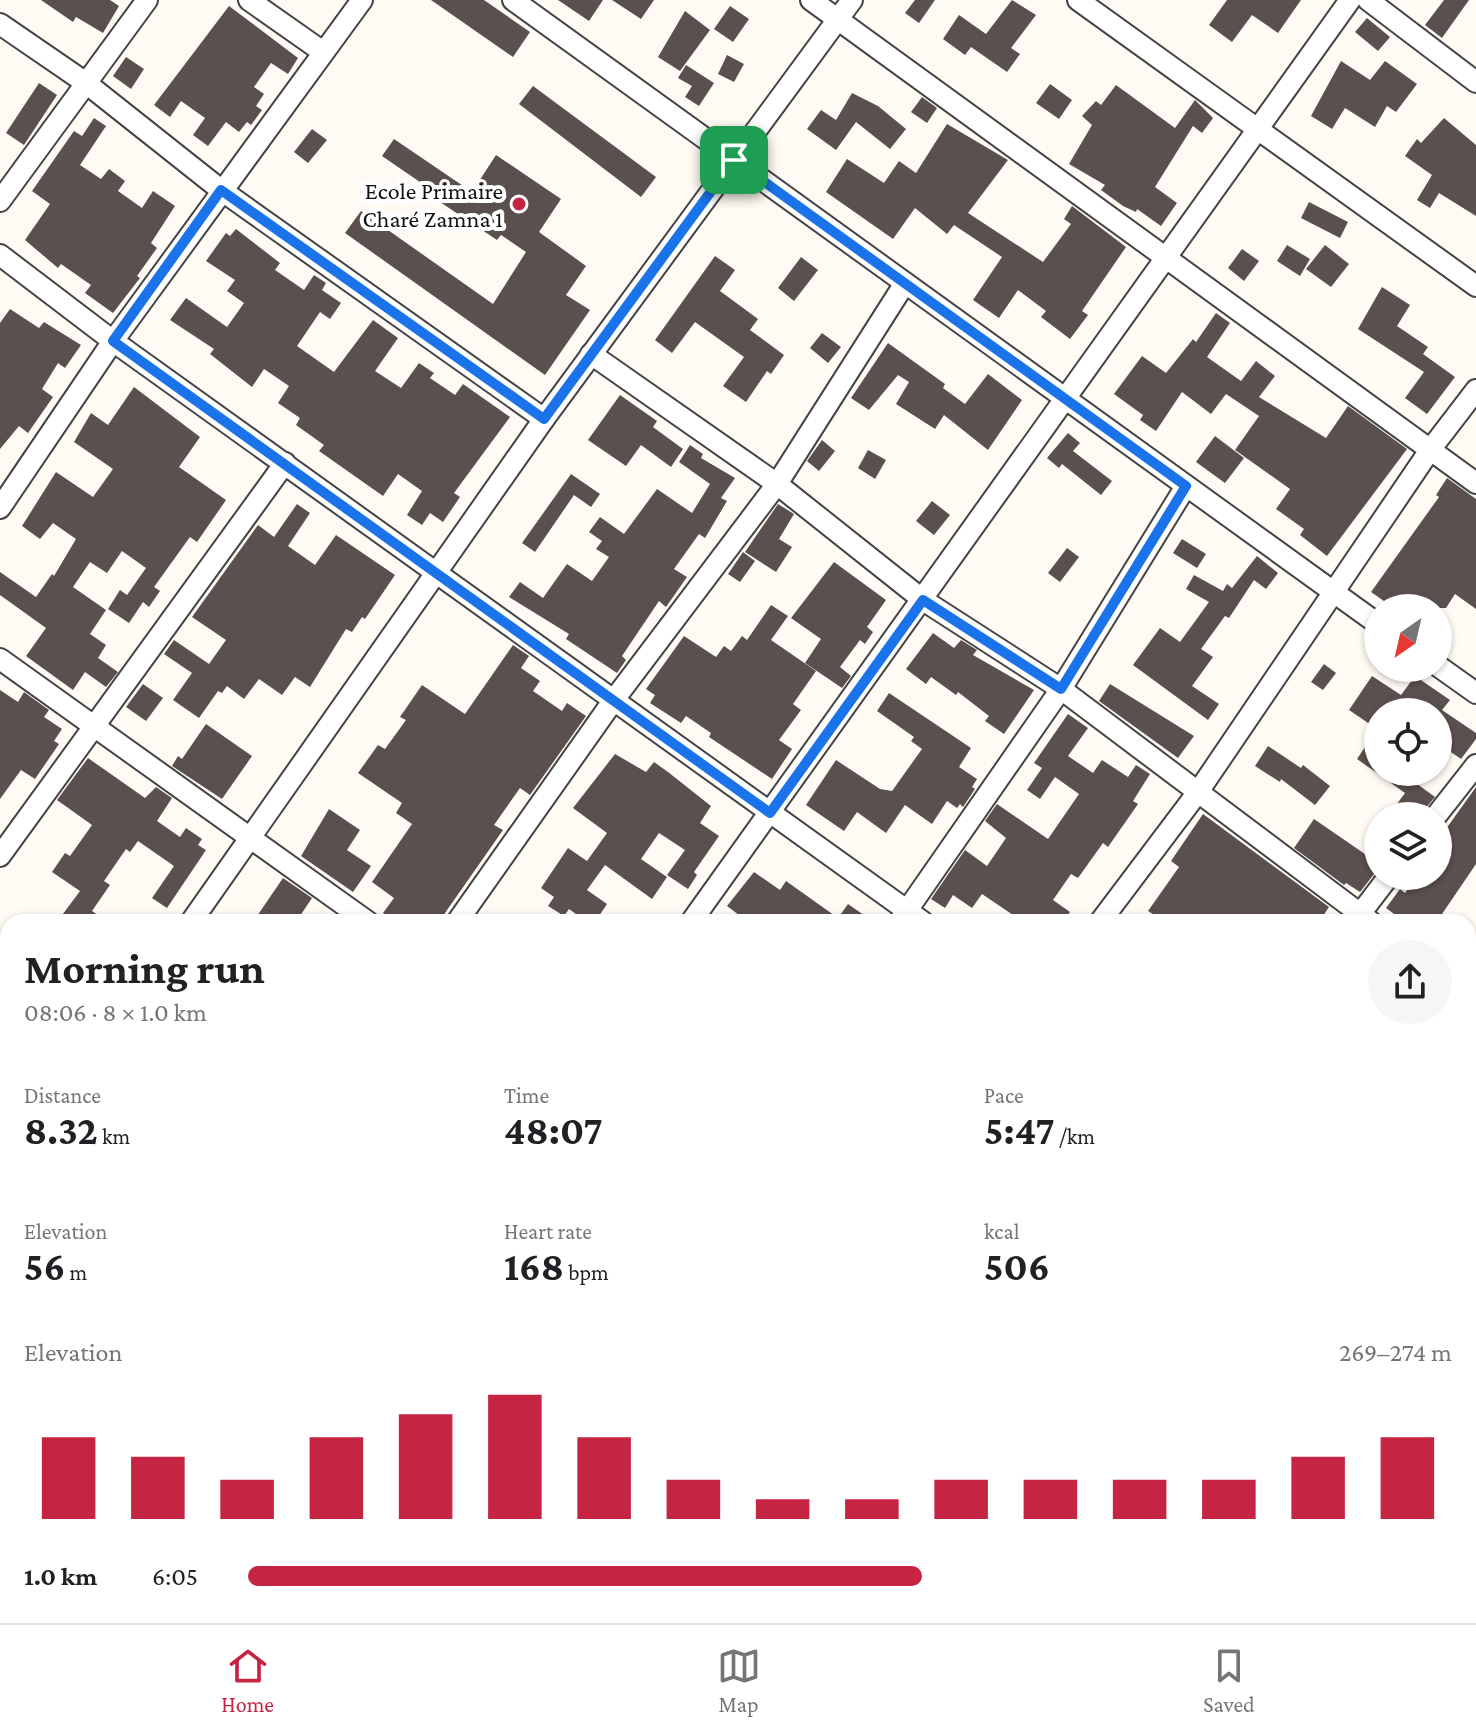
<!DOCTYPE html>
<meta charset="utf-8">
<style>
:root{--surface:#fff;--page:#f6f6f6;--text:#202124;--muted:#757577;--line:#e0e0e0;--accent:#c52443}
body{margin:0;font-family:"Crimson Pro",serif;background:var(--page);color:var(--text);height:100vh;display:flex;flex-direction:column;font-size:30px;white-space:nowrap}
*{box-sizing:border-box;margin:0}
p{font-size:26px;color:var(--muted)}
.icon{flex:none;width:44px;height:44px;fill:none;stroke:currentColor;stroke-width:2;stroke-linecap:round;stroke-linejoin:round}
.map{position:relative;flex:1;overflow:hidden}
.side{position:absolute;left:0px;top:914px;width:1476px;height:710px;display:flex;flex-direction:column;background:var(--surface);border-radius:24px 24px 0 0;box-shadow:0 2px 6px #0004}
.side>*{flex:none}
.needle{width:52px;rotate:214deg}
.fabs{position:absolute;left:1364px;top:594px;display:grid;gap:16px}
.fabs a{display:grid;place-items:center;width:88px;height:88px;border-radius:50%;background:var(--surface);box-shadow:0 2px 6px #0004;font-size:40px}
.pin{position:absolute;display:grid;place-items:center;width:68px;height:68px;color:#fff;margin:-34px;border-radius:16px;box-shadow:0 4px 12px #0006}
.round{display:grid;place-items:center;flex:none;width:84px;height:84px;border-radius:42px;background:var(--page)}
.summary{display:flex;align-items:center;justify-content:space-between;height:136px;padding:0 24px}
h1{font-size:44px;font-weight:700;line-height:60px}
.figures{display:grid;grid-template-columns:repeat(3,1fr);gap:12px;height:136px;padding:8px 24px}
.figures div{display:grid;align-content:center}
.figures b{font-size:40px;font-weight:700}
.figures small{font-size:22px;font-weight:400}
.figures p{font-size:22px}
.chart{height:224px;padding:16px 24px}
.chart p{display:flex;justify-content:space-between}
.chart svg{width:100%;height:144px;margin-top:8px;stroke:var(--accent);stroke-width:6}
ul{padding:0 24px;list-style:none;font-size:26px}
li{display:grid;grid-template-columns:128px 96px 1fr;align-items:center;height:60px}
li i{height:20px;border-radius:10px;background:var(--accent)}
.tabs{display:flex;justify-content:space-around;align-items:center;height:112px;border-top:2px solid var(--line);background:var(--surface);font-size:22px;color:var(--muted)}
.tabs a{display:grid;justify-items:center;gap:4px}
.tabs .selected{color:var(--accent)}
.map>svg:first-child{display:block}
.building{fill:#5a504d}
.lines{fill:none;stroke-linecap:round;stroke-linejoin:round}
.minor-casing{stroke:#444;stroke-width:24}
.minor{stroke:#fff;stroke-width:20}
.route-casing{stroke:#fff;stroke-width:16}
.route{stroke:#1a73e8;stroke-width:10}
.poi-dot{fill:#c52443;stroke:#fff;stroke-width:3}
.labels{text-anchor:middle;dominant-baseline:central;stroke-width:8;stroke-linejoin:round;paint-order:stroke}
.poi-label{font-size:24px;fill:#111;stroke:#fff;text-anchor:end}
</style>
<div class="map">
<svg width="1476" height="1623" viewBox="0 0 1476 1623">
<rect width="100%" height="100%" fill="#fffbf4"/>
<!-- building -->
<g class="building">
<polygon points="41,0 110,0 119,6 103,33 76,17 73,22"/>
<polygon points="431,0 484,0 530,32 513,57"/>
<polygon points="558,0 603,0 589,21"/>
<polygon points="612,0 654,0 641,19"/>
<polygon points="915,0 935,0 919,23 905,13"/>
<polygon points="1012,0 1036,15 1011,48 1020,54 1007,72 971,47 965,55 943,39 959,15 986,34"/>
<polygon points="1227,0 1301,0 1278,33 1252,15 1232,42 1209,25"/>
<polygon points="1444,0 1469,0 1442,38 1425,25"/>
<polygon points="229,6 298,58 288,74 271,63 254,87 264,94 256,106 262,110 251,125 247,122 239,132 226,122 208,146 193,135 205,118 181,101 170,117 154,105"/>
<polygon points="730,6 749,19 733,42 714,29"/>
<polygon points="685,11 710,30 680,71 658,57"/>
<polygon points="1367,18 1390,37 1378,51 1355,32"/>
<polygon points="727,55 744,64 734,82 718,74"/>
<polygon points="126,57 144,69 131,89 113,76"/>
<polygon points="1341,61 1370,80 1385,61 1417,84 1396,112 1387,106 1375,127 1345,108 1332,129 1311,116"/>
<polygon points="686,65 714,83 699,106 685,97 692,86 678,78"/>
<polygon points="39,83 57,95 24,145 6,133"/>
<polygon points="1050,84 1072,100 1059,119 1036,103"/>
<polygon points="1116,85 1175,128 1195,100 1213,118 1202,133 1193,126 1155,187 1177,203 1161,226 1137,209 1136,212 1123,206 1101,190 1105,185 1069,164 1092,125 1082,116 1096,101 1101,105"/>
<polygon points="533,86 656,177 641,197 519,104"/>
<polygon points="852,93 878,106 906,129 890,149 856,122 836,150 807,129 821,110 836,120"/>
<polygon points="922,97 937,108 927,123 911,112"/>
<polygon points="94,118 106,126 80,165 101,179 109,169 125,181 118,191 142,208 153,191 175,206 151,243 157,248 137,276 140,278 113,313 85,293 91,285 61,264 58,268 25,240 50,204 32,191 74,131 82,136"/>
<polygon points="1444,118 1476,145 1476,216 1439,193 1430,208 1417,200 1432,175 1405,156 1417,139 1421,143"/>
<polygon points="947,124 1008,160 968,213 1043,262 1071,224 1064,219 1072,206 1126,247 1082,311 1088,315 1070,339 1041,317 1046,311 1018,290 999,318 973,300 1002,257 954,225 947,234 915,208 893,239 826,192 847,159 884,183 899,161 916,173"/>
<polygon points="312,129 327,140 308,163 294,152"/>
<polygon points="394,139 472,192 496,155 561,199 539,232 586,266 566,295 590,310 545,375 345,233 361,211 493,304 526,252 501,235 497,240 431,196 433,191 382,156"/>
<polygon points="1309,202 1348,222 1340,238 1301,218"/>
<polygon points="236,229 280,263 275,270 304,290 314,275 326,283 322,290 341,303 330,319 320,312 297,346 334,372 373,320 398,338 375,371 401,388 419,363 434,373 430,378 455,395 463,384 510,417 454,493 460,497 443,522 430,513 422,525 407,515 422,491 398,474 383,496 319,451 324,445 296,425 300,418 278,403 289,386 264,369 252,387 210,354 214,349 170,320 186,298 227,327 244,303 227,291 235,280 206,261 226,233 230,236"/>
<polygon points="1287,245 1310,259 1300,276 1277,261"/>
<polygon points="1325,245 1349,264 1331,287 1306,269"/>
<polygon points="1242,249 1259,261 1244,281 1228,268"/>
<polygon points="715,256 735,270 720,291 758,319 750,330 784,355 771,374 767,371 746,402 723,386 744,357 695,322 672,353 655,340"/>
<polygon points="801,257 818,270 794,301 778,288"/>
<polygon points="1382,287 1410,305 1397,326 1428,347 1423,354 1455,377 1427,414 1405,398 1424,372 1358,329"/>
<polygon points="10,309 39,328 44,322 81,345 65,368 58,363 42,389 53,397 28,433 19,426 0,449 0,323"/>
<polygon points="1216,313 1230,323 1207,357 1241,381 1256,361 1275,376 1259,397 1326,438 1348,406 1407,449 1327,556 1300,535 1304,529 1276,509 1290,489 1235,450 1259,416 1226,394 1211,414 1182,392 1156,431 1140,420 1143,415 1114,394 1142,356 1166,373 1193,339 1196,342"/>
<polygon points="822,333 841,347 828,363 810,348"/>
<polygon points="888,343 945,384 943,388 965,404 988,374 1022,400 988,450 944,415 935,429 896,404 909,382 898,375 869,410 851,398"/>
<polygon points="134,387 200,437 179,467 226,500 197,542 190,537 154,587 160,591 149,607 143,602 129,623 108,609 120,590 127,595 146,568 122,551 107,573 90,562 73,587 106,610 90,634 106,645 98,658 118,672 106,687 85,672 73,690 26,656 46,628 0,595 0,572 36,597 52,574 54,576 76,539 53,523 40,539 22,526 56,472 93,497 113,469 74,442 91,413 108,425"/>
<polygon points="620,395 657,421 653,427 683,449 671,467 641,445 626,466 588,440"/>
<polygon points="1068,433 1080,443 1073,451 1112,481 1101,495 1062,464 1059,468 1047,458"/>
<polygon points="1215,436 1244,458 1225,483 1196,462"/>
<polygon points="822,440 835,451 819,471 807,461"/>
<polygon points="690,445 703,454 701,458 735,478 721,498 727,501 705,538 699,534 674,569 687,577 666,607 659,601 622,656 626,660 617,673 566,639 569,634 509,597 520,582 543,598 567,564 592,581 609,557 596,549 602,541 589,532 600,517 624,534 657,489 692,513 710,484 679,462"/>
<polygon points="868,450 886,460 875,479 858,468"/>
<polygon points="571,474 600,494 591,507 574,495 535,552 522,543"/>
<polygon points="1447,478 1476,499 1476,609 1455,594 1446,608 1394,608 1371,592 1439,497 1436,495"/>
<polygon points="932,501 950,515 934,535 916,521"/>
<polygon points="297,504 310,513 288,546 315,565 336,535 395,575 365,619 362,617 352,632 346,629 310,687 295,677 282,695 259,679 244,699 227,686 222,693 218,691 199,718 173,700 192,673 164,654 174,640 209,664 226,640 192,617 258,525 274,537"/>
<polygon points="778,504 794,514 779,539 792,547 776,572 745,552"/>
<polygon points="1182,539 1206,554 1197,568 1173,553"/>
<polygon points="1067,548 1079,557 1060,582 1048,573"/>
<polygon points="743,552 755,561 740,582 728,574"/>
<polygon points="1257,556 1278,573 1266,589 1254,580 1229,618 1225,616 1201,649 1213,657 1192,686 1219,704 1208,720 1133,665 1160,628 1180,642 1209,602 1186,589 1194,575 1223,591 1227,584 1232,588"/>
<polygon points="834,562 886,600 867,627 873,632 865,644 860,640 840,667 851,676 842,688 805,663 821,639 791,618"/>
<polygon points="771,605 788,616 771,640 816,671 793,704 801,710 779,740 792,749 772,779 709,737 711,733 686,716 681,723 650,703 655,695 646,689 684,636 716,657 724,646 731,651 742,636 747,640"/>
<polygon points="933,633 954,648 961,640 977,650 973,655 1034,690 1004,734 985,721 989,716 958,692 956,695 931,677 926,684 906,669"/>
<polygon points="513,645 529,656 521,668 540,681 533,691 562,711 567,703 586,716 530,795 520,788 494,825 503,830 445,913 444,922 396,922 383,913 394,898 372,882 412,824 396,813 402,803 358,773 378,745 385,749 406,720 400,717 422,685 465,714"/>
<polygon points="1324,664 1336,673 1323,690 1311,682"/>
<polygon points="1372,676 1401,695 1415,676 1450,700 1442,710 1476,733 1476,739 1461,759 1438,743 1438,712 1378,712 1378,772 1420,772 1413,781 1435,797 1419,816 1388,816 1405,793 1357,759 1377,729 1349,710"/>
<polygon points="143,684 163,698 146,721 126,707"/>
<polygon points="1110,684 1194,736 1178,758 1099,701"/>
<polygon points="0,690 18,702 24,692 49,710 44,717 62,729 54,741 59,744 35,779 21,770 0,799"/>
<polygon points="889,693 971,748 959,767 977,779 972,787 975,789 963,807 960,804 957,808 947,801 932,824 905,805 886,833 857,812 844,831 806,805 836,760 880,789 892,791 922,749 911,741 914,737 877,711"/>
<polygon points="1068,714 1088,728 1068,756 1093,773 1102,760 1128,777 1136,765 1150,774 1133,801 1138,804 1108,847 1103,843 1078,878 1071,874 1053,900 1070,912 1063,922 1012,922 1016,917 982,894 972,908 953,895 945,908 931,899 965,850 987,866 1006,838 985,821 997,804 1048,839 1079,794 1055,777 1040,799 1027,790 1042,768 1034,763"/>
<polygon points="206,724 252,756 222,799 172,766 178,756 182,759"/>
<polygon points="1268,746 1301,768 1303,765 1330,786 1315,805 1281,779 1280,782 1255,766"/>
<polygon points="615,754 646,772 654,762 668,772 711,806 700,823 719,836 694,872 697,875 688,889 667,875 685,850 659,833 641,859 667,877 652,899 605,865 587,890 607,904 595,922 587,922 569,909 564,916 548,906 554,897 541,888 568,848 587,861 607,833 573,808"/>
<polygon points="88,758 145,798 156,787 172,798 157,821 180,837 186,828 202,839 198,845 206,850 167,908 152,898 174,866 138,841 130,852 126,849 104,881 110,885 92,911 108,922 57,922 80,891 52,872 65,853 70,856 92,825 57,800"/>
<polygon points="1476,787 1476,864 1440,917 1434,922 1405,922 1386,908 1400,889 1405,893 1416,876 1438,876 1438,840"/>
<polygon points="329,809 360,830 347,850 371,866 353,892 301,856"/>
<polygon points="1203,814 1329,907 1319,922 1165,922 1148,911 1179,867 1171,861"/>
<polygon points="1314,819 1378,863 1378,869 1360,892 1346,883 1344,885 1294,848"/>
<polygon points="754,872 780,890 786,881 838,918 848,904 874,922 734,922 739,915 727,906"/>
<polygon points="283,878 312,898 296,922 253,922"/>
</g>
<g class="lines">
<defs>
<g id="minor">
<polyline points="249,0 323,52"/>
<polyline points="513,0 1378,624"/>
<polyline points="811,0 1476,483"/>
<polyline points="1078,0 1476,286"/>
<polyline points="1368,0 1476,82"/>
<polyline points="0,24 86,83 221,190 544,419"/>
<polyline points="0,201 147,0"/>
<polyline points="0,255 113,341 923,922"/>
<polyline points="591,354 777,484 923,600 1061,689 1371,922"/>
<polyline points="0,508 113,341 362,0"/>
<polyline points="0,659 368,922"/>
<polyline points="1438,666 1476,693"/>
<polyline points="1436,816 1476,765"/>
<polyline points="0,856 285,463"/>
<polyline points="191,922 544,419 852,0"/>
<polyline points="457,922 613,701 777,484 905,283"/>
<polyline points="691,922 1350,0"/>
<polyline points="899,922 1061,689 1186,486"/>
<polyline points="1100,922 1198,792 1430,450 1476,390"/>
<polyline points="1354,922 1389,876"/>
<polyline points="1468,991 1476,997"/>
<polyline points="0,1093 8,1090"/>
<polyline points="1468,1119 1476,1108"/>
<polyline points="0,1251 8,1240"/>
<polyline points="0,1298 8,1304"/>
<polyline points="1468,1320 1476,1326"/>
<polyline points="0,1553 8,1542"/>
<polyline points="0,1614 11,1623"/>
<polyline points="435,1616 445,1623"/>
<polyline points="864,1616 874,1623"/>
<polyline points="1319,1616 1329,1623"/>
<polyline points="180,1623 186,1616"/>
<polyline points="385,1623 390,1616"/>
<polyline points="586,1623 591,1616"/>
<polyline points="843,1623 848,1616"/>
<polyline points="1097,1623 1102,1616"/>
</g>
</defs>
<!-- minor casing -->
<use href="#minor" class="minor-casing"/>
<!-- minor -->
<use href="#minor" class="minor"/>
</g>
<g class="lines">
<defs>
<polygon id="route" points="734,160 1186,486 1061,689 923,600 770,813 113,341 221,190 544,419"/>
</defs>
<!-- route casing -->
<use href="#route" class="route-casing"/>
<!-- route -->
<use href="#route" class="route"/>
</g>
<!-- markers -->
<circle class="poi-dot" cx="519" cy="204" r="8"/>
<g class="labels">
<!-- poi labels -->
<g class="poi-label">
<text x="503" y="190">Ecole Primaire<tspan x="503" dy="28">Charé Zamna 1</tspan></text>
</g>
</g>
</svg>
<div class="fabs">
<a><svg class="needle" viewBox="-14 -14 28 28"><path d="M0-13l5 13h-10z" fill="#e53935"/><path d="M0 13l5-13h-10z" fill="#757577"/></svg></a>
<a><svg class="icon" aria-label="locate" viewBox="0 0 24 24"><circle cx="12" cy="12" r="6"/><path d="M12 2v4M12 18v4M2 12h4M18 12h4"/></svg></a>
<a><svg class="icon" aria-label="layers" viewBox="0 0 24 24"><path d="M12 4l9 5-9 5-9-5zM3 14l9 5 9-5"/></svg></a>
</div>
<div class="pin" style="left:734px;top:160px;background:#1e9e55"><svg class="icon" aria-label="arrive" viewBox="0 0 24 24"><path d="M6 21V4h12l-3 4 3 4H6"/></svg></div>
<section class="side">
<div class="summary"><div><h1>Morning run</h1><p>08:06 · 8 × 1.0 km</p></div><a class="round"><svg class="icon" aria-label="share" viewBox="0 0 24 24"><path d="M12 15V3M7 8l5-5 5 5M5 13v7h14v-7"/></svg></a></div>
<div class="figures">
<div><p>Distance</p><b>8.32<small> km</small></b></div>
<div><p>Time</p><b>48:07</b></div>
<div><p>Pace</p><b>5:47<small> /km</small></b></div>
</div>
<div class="figures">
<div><p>Elevation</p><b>56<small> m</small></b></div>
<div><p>Heart rate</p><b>168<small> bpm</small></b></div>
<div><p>kcal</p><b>506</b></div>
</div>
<div class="chart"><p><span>Elevation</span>269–274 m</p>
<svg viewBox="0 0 160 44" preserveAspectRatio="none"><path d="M5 44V19M15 44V25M25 44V32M35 44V19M45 44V12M55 44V6M65 44V19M75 44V32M85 44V38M95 44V38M105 44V32M115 44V32M125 44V32M135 44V32M145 44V25M155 44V19"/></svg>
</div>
<ul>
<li><b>1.0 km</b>6:05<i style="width:56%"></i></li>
</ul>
</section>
</div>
<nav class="tabs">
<a class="selected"><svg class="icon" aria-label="home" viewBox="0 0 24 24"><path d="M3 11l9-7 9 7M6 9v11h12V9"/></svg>Home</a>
<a><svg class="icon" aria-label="map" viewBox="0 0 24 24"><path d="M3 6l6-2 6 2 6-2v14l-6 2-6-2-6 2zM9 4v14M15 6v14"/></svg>Map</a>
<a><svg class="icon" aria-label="saved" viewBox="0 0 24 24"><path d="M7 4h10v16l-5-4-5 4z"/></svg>Saved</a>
</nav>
